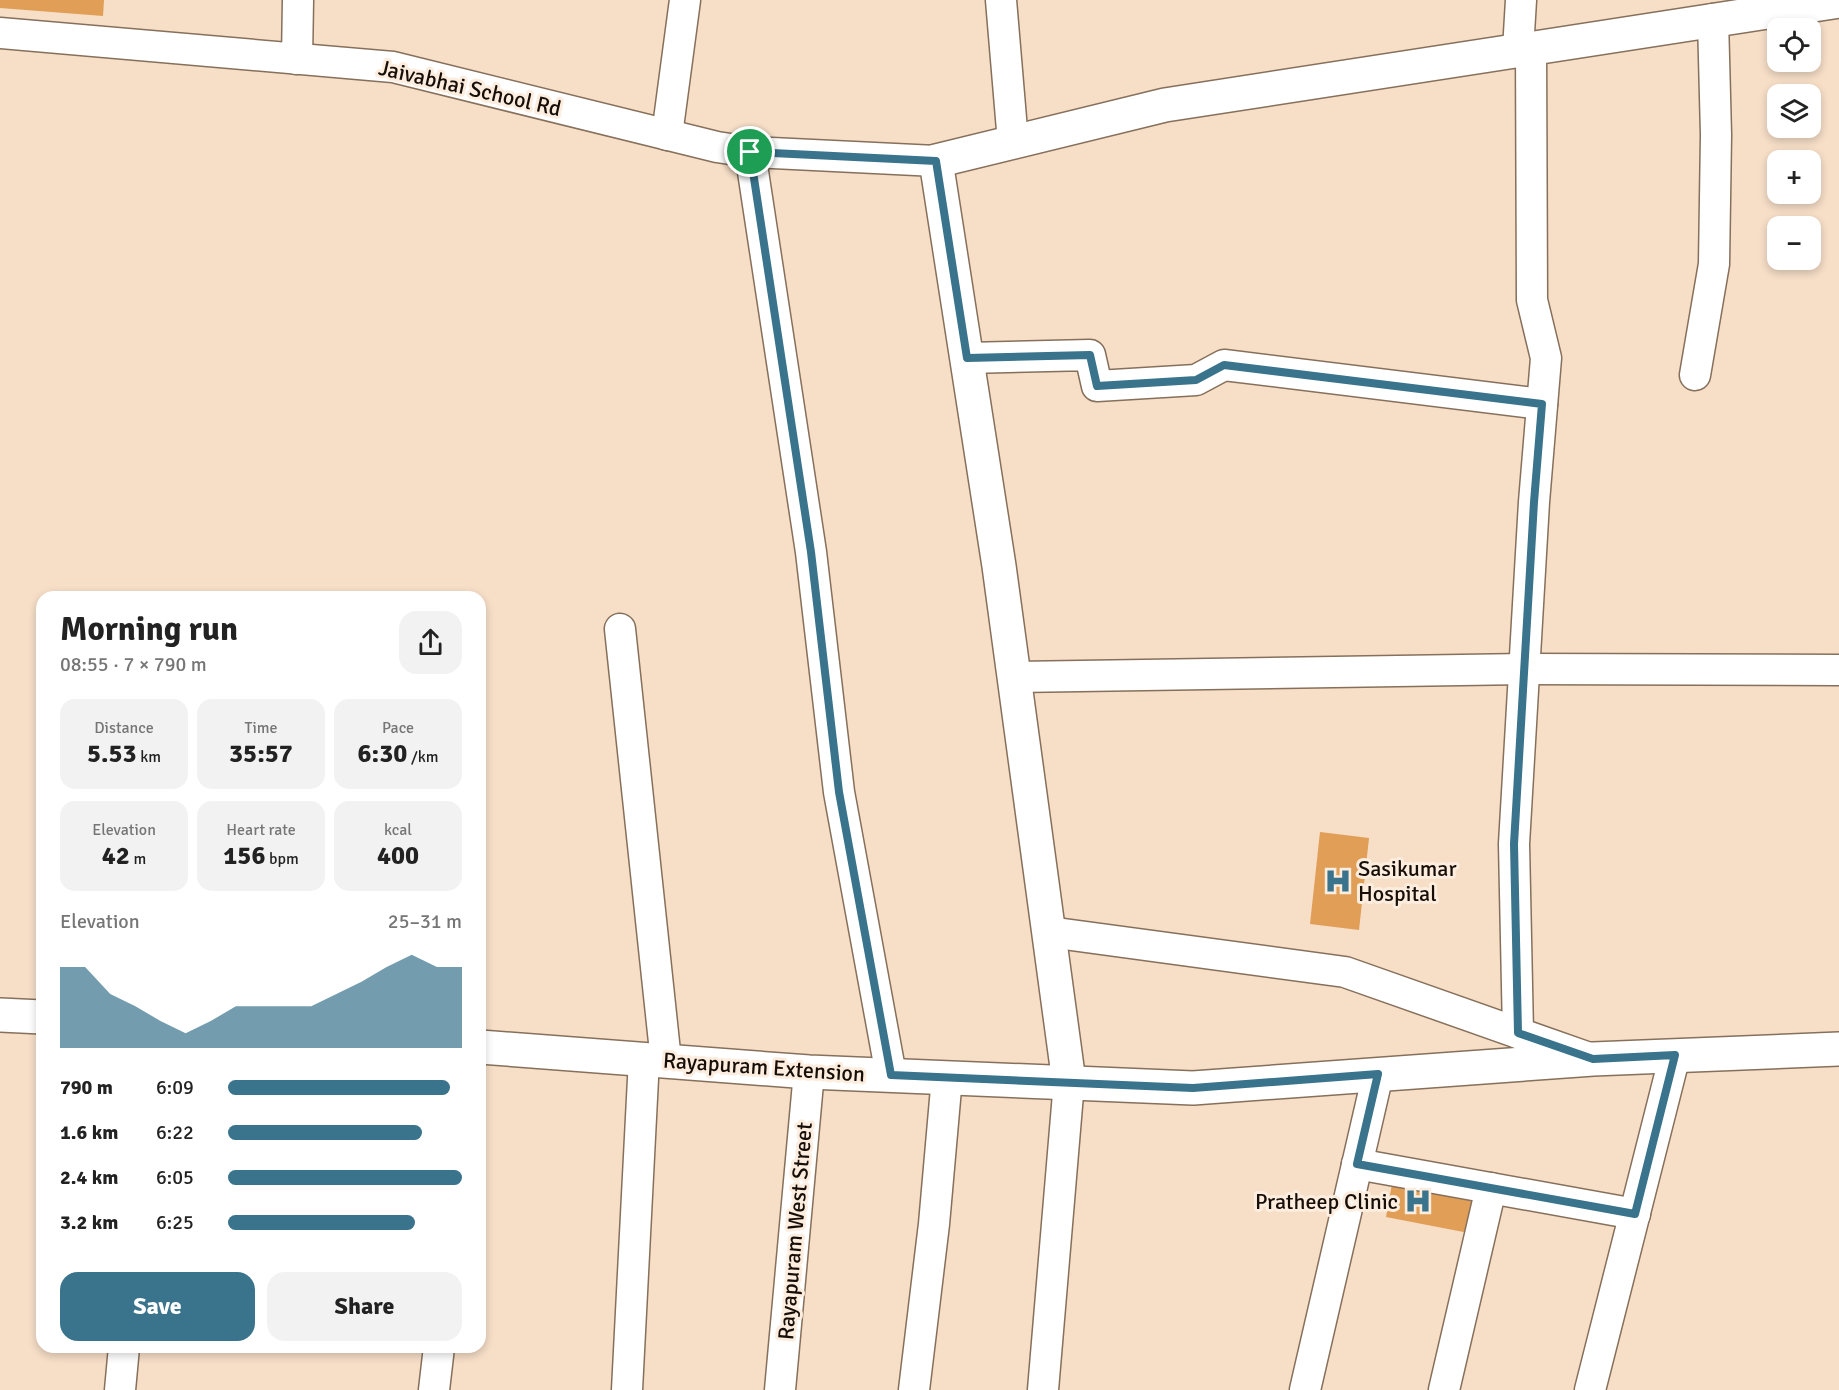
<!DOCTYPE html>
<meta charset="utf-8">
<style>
:root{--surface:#fff;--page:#f2f2f2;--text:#222;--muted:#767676;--accent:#39738c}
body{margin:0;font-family:Signika,sans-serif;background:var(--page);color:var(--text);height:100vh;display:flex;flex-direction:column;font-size:22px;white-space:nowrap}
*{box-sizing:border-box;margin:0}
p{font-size:20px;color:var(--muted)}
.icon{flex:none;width:33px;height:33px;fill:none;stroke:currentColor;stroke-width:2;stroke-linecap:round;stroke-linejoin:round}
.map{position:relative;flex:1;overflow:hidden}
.drawer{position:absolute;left:36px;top:591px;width:450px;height:762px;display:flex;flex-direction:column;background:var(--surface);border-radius:18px;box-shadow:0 3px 9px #0003}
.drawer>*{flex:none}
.tools{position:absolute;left:1767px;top:18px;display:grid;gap:12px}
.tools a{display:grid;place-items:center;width:54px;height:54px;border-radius:12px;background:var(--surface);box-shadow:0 3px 9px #0003;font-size:30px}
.pin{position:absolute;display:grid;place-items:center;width:51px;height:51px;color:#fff;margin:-26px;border:3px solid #fff;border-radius:50%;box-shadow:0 2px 6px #0007}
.round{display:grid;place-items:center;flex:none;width:63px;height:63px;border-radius:18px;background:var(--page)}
.summary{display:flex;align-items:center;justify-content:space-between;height:102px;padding:0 24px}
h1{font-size:33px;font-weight:800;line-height:45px}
.figures{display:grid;grid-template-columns:repeat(3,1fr);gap:9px;height:102px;padding:6px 24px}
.figures div{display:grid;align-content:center;border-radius:15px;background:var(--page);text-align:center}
.figures b{font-size:26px;font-weight:800}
.figures small{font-size:16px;font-weight:400}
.figures p{font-size:16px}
.chart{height:168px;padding:12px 24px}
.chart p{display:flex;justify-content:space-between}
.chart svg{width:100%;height:108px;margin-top:6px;fill:var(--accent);opacity:.7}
.cta{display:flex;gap:12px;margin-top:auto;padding:12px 24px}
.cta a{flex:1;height:69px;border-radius:18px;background:var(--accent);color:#fff;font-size:24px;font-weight:800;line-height:69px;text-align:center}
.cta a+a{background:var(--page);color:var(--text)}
ul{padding:0 24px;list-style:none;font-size:20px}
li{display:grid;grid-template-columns:96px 72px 1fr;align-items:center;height:45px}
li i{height:15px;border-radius:8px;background:var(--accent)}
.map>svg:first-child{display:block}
.building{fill:#e09e57}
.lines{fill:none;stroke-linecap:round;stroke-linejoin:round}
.minor-casing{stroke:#86705b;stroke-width:33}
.tertiary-casing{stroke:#86705b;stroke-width:36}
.minor{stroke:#fff;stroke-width:30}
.tertiary{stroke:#fff;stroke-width:33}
.route-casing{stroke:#fff;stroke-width:12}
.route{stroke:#39738c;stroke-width:8}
.labels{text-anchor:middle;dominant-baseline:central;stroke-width:6;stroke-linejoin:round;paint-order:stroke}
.street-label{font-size:22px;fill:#160e07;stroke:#fceddf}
.poi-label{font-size:22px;fill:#160e07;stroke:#fceddf;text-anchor:start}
</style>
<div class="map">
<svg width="1839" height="1390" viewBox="0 0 1839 1390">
<rect width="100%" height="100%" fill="#f6dec7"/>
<!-- building -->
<g class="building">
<polygon points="0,0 104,0 103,16 0,8"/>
<polygon points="1320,832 1369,838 1359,930 1310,924"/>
<polygon points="1396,1162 1490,1180 1479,1235 1386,1217"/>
</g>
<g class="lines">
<defs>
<g id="minor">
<polyline points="1001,0 1013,142"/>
<polyline points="0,33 393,67 717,147 750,152 936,161"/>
<polyline points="1518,50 1521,0"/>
<polyline points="297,59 298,0"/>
<polyline points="667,135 685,0"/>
<polyline points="750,152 811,552 839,792 891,1075"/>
<polyline points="967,358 1090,355 1097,386 1196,380 1224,365 1542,404"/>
<polyline points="1695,375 1714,264 1716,135 1713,19"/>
<polyline points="620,629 666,1061"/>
<polyline points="1014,677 1525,669 1839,670"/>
<polyline points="1049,932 1345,972 1592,1059"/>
<polyline points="1518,1033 1514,844 1534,502 1546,358 1532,300 1531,48"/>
<polyline points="1357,1164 1635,1214"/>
<polyline points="120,1390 124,1347"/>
<polyline points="434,1390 439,1347"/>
<polyline points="627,1390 644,1059"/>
<polyline points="780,1390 809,1072"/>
<polyline points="914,1390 934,1224 947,1077"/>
<polyline points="1043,1390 1069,1082"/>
<polyline points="1305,1390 1378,1074"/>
<polyline points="1444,1390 1491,1188"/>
<polyline points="1590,1390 1675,1055"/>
</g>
<g id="tertiary">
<polyline points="0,1015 42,1017"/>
<polyline points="480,1047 809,1072 1193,1088 1593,1059 1839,1049"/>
<polyline points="1069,1082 999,566 936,161 1165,105 1839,1"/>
</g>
</defs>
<!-- minor casing -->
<use href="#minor" class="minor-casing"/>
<!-- tertiary casing -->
<use href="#tertiary" class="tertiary-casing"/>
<!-- minor -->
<use href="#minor" class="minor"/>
<!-- tertiary -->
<use href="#tertiary" class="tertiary"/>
</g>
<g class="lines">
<defs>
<polygon id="route" points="750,152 936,161 967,358 1090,355 1097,386 1196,380 1224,365 1542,404 1534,502 1514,844 1518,1033 1593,1059 1675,1055 1635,1214 1357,1164 1378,1074 1193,1088 891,1075 839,792 811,552"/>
</defs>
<!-- route casing -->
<use href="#route" class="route-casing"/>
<!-- route -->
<use href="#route" class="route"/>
</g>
<!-- icons -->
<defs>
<symbol id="hospital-bare" viewBox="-9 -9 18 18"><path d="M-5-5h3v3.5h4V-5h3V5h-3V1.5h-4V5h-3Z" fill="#39738c" stroke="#fceddf" stroke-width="2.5" paint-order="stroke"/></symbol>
</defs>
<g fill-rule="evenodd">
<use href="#hospital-bare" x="1319" y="862" width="38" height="38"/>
<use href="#hospital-bare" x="1399" y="1182" width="38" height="38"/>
</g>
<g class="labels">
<!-- street labels -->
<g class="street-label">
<text transform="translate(470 88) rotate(13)">Jaivabhai School Rd</text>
<text transform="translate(764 1067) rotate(4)">Rayapuram Extension</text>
<text transform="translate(795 1231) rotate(-85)">Rayapuram West Street</text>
</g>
<!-- poi labels -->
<g class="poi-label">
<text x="1358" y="868">Sasikumar<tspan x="1358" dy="25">Hospital</tspan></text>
<text x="1398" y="1201" text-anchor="end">Pratheep Clinic</text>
</g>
</g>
</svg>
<div class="tools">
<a><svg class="icon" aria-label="locate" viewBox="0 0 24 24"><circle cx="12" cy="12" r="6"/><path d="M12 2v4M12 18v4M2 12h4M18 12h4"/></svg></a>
<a><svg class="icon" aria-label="layers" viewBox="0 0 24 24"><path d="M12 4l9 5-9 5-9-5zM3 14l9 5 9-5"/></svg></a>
<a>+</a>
<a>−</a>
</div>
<div class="pin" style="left:750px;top:152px;background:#1e9e55"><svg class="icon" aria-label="arrive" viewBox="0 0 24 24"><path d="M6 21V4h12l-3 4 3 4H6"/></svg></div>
<section class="drawer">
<div class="summary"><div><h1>Morning run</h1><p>08:55 · 7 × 790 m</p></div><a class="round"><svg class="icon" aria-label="share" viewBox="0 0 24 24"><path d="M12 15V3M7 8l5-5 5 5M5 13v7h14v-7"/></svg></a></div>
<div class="figures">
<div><p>Distance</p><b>5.53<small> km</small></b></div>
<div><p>Time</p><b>35:57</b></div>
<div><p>Pace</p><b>6:30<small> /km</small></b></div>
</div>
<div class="figures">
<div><p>Elevation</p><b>42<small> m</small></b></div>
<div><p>Heart rate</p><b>156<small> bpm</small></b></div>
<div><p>kcal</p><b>400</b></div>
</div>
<div class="chart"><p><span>Elevation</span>25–31 m</p>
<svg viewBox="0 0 160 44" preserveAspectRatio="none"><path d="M0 44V11L10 11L20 22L30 27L40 33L50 38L60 33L70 27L80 27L90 27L100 27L110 22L120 17L130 11L140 6L150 11L160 11V44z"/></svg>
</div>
<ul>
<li><b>790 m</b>6:09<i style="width:95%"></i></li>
<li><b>1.6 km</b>6:22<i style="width:83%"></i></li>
<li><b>2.4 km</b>6:05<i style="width:100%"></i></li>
<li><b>3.2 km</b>6:25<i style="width:80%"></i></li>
</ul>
<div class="cta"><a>Save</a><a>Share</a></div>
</section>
</div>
